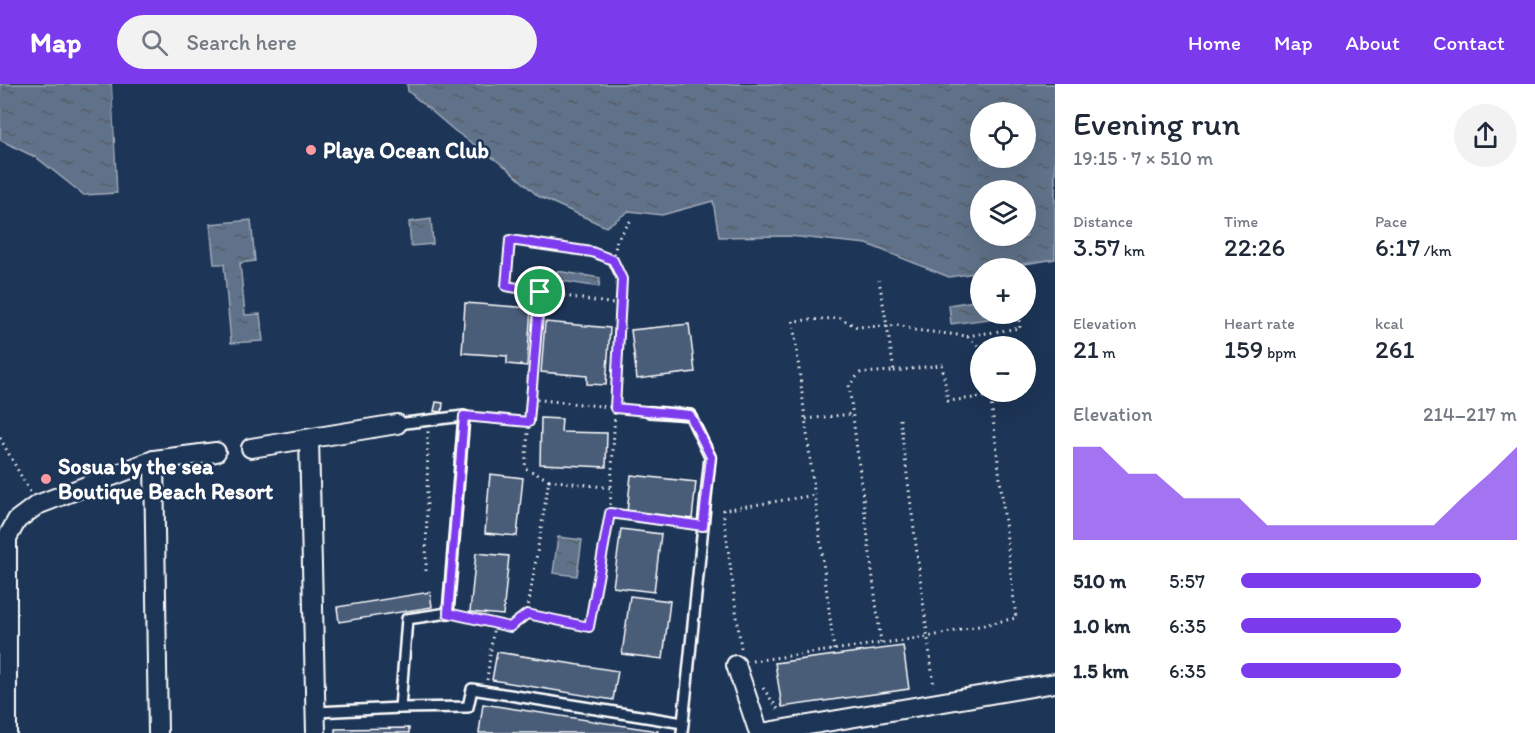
<!DOCTYPE html>
<meta charset="utf-8">
<style>
:root{--surface:#fff;--page:#f2f2f3;--text:#1f2937;--muted:#747a83;--accent:#7c3aed}
body{margin:0;font-family:Itim,sans-serif;background:var(--page);color:var(--text);height:100vh;display:flex;flex-direction:column;font-size:22px;white-space:nowrap}
*{box-sizing:border-box;margin:0}
p{font-size:20px;color:var(--muted)}
.icon{flex:none;width:33px;height:33px;fill:none;stroke:currentColor;stroke-width:2;stroke-linecap:round;stroke-linejoin:round}
.map{position:relative;flex:1;overflow:hidden}
.drawer{display:flex;flex-direction:column;background:var(--surface);width:480px}
.drawer>*{flex:none}
.fabs{position:absolute;left:970px;top:18px;display:grid;gap:12px}
.fabs a{display:grid;place-items:center;width:66px;height:66px;border-radius:50%;background:var(--surface);box-shadow:0 6px 24px #0002;font-size:30px}
.pin{position:absolute;display:grid;place-items:center;width:51px;height:51px;color:#fff;margin:-26px;border:3px solid #fff;border-radius:50%;box-shadow:0 2px 6px #0007}
.round{display:grid;place-items:center;flex:none;width:63px;height:63px;border-radius:32px;background:var(--page)}
.headline{display:flex;align-items:center;justify-content:space-between;height:102px;padding:0 18px}
h1{font-size:33px;font-weight:600;line-height:45px}
.figures{display:grid;grid-template-columns:repeat(3,1fr);gap:9px;height:102px;padding:6px 18px}
.figures div{display:grid;align-content:center}
.figures b{font-size:26px;font-weight:600}
.figures small{font-size:16px;font-weight:400}
.figures p{font-size:16px}
.chart{height:168px;padding:12px 18px}
.chart p{display:flex;justify-content:space-between}
.chart svg{width:100%;height:108px;margin-top:6px;fill:var(--accent);opacity:.7}
ul{padding:0 18px;list-style:none;font-size:20px}
li{display:grid;grid-template-columns:96px 72px 1fr;align-items:center;height:45px}
li i{height:15px;border-radius:8px;background:var(--accent)}
header{display:flex;align-items:center;gap:36px;box-sizing:border-box;height:84px;padding:0 30px;background:var(--accent);color:#fff}
header strong{font-size:28px}
nav{display:flex;gap:33px;margin-inline-start:auto;font-size:21px}
.search{width:420px;height:54px;background:var(--page);display:flex;align-items:center;gap:15px;box-sizing:border-box;padding:0 21px;border-radius:33px;color:var(--muted);font-size:22px}
main{display:flex;flex:1;min-height:0}
.map>svg:first-child{display:block}
.water{fill:url(#water-ripples);stroke:#a0aab8;stroke-width:1.5;fill-rule:evenodd}
.pier{fill:#1d3557}
.building{fill:#4a5d79;stroke:#fff;stroke-width:1.5}
.lines{fill:none;stroke-linecap:round;stroke-linejoin:round}
.lane-casing{stroke:#fff;stroke-width:14}
.street-casing{stroke:#fff;stroke-width:22}
.path{stroke:#fff;stroke-width:3;stroke-dasharray:1.5 4.5;stroke-linecap:butt}
.lane{stroke:#1d3557;stroke-width:9}
.street{stroke:#1d3557;stroke-width:18}
.route-casing{stroke:#fff;stroke-width:12}
.route{stroke:#7c3aed;stroke-width:8}
.poi-dot{fill:#ff9aa2;stroke:#1d3557;stroke-width:2}
.labels{text-anchor:middle;dominant-baseline:central;stroke-width:5;stroke-linejoin:round;paint-order:stroke}
.poi-label{font-size:22px;font-weight:bold;fill:#fff;stroke:#1d3557;text-anchor:start}
</style>
<header>
<strong>Map</strong>
<div class="search"><svg class="icon" aria-label="search" viewBox="0 0 24 24"><circle cx="10" cy="10" r="6"/><path d="M15 15l6 6"/></svg>Search here</div>
<nav><a>Home</a><a>Map</a><a>About</a><a>Contact</a></nav>
</header>
<main>
<div class="map">
<svg width="1055" height="649" viewBox="0 0 1055 649">
<defs>
<pattern id="water-ripples" width="26" height="14" patternUnits="userSpaceOnUse" patternTransform="scale(1.5)"><rect width="26" height="14" fill="#617289"/><path d="M2 4q2-2 4 0t4 0M15 11q2-2 4 0t4 0" fill="none" stroke="#555d67"/></pattern>
</defs>
<rect width="100%" height="100%" fill="#1d3557"/>
<filter id="ink" filterUnits="userSpaceOnUse"><feTurbulence type="fractalNoise" baseFrequency=".0167" numOctaves="2"/><feDisplacementMap in="SourceGraphic" scale="12" xChannelSelector="R" yChannelSelector="G"/><feConvolveMatrix kernelMatrix="1 2 1 2 8 2 1 2 1" color-interpolation-filters="sRGB"/></filter>
<g filter="url(#ink)">
<!-- water -->
<g class="water">
<polygon points="0,0 112,0 117,109 84,111 37,74 0,56"/>
<path d="M407 0H1055V175L1000 184H981V188L949 193 867 160 789 152 719 153 713 117 662 131 629 127 606 143 538 112 507 84 455 47 408 7ZM981 28H1026V74H981ZM981 106H1026V152H981Z"/>
<polygon points="431,135 433,160 411,162 409,138"/>
<polygon points="251,136 255,177 240,179 245,231 260,230 263,257 231,259 224,180 214,180 210,140"/>
<polygon points="557,187 600,194 599,203 555,196"/>
<polygon points="981,216 981,230 1011,230 1011,232 951,240 949,221"/>
<polygon points="558,453 582,456 577,492 553,489"/>
</g>
<!-- pier -->
<polygon class="pier" points="112,0 115,0 120,108 118,111"/>
<!-- building -->
<g class="building">
<polygon points="465,219 531,224 527,282 507,280 507,272 462,269"/>
<polygon points="545,238 610,244 606,301 587,300 587,292 541,288"/>
<polygon points="689,240 695,288 637,295 631,246"/>
<polygon points="436,318 443,319 442,328 434,327"/>
<polygon points="541,334 562,335 561,348 607,349 606,383 540,380"/>
<polygon points="490,390 523,394 517,452 485,449"/>
<polygon points="631,391 696,398 692,435 627,428"/>
<polygon points="621,445 661,450 654,508 613,503"/>
<polygon points="476,469 509,472 503,531 470,528"/>
<polygon points="430,508 432,523 339,538 337,523"/>
<polygon points="630,512 670,517 663,575 622,570"/>
<polygon points="903,562 909,605 782,623 775,579"/>
<polygon points="497,568 618,587 613,616 492,596"/>
<polygon points="483,620 658,647 657,649 479,649"/>
<polygon points="409,644 409,649 335,649 335,645"/>
</g>
<g class="lines">
<defs>
<g id="lane">
<polyline points="650,328 690,331 710,373 682,649"/>
<polyline points="397,340 464,332 448,529 407,535 400,624 468,623 472,605 683,639"/>
<polyline points="316,628 400,624"/>
</g>
<g id="street">
<polyline points="309,355 316,649"/>
<polyline points="251,364 397,340"/>
<polyline points="154,376 158,649"/>
<polyline points="736,581 759,649"/>
<polyline points="7,649 7,454 17,436 37,421 154,376 216,368"/>
<polyline points="761,649 1055,599"/>
</g>
</defs>
<!-- lane casing -->
<use href="#lane" class="lane-casing"/>
<!-- street casing -->
<use href="#street" class="street-casing"/>
<!-- path -->
<g class="path">
<polyline points="613,176 617,156 631,136"/>
<polyline points="540,208 620,221"/>
<polyline points="967,252 1020,244 1018,230"/>
<polyline points="894,287 942,281 948,317 991,312"/>
<polyline points="531,315 640,326"/>
<polyline points="475,333 529,338"/>
<polyline points="806,335 852,330"/>
<polyline points="900,335 934,603"/>
<polyline points="0,354 30,408"/>
<polyline points="549,396 525,384 540,208 506,202 510,155 592,168 613,176 622,195 611,404"/>
<polygon points="549,396 611,404 610,429 589,543 527,530"/>
<polyline points="610,429 690,440"/>
<polyline points="426,487 428,347"/>
<polyline points="459,532 510,543 527,530"/>
<polyline points="881,559 849,301 860,289 894,287 887,242 900,241 914,246 967,252 981,265"/>
<polyline points="741,564 723,426 815,411"/>
<polyline points="834,566 793,237 840,234 857,243 887,242 879,196"/>
<polyline points="752,577 927,553 1016,534 990,308"/>
<polyline points="487,596 494,540"/>
<polyline points="763,604 780,628"/>
</g>
<!-- lane -->
<use href="#lane" class="lane"/>
<!-- street -->
<use href="#street" class="street"/>
</g>
</g>
<g class="lines" filter="url(#ink)">
<defs>
<polygon id="route" points="510,156 592,168 613,176 622,195 615,324 690,331 711,373 703,442 610,429 589,543 527,530 510,543 448,529 464,332 529,338 540,208 506,202"/>
</defs>
<!-- route casing -->
<use href="#route" class="route-casing"/>
<!-- route -->
<use href="#route" class="route"/>
</g>
<!-- markers -->
<g class="poi-dot">
<circle cx="311" cy="66" r="6"/>
<circle cx="46" cy="395" r="6"/>
</g>
<g class="labels">
<!-- poi labels -->
<g class="poi-label">
<text x="323" y="66">Playa Ocean Club</text>
<text x="58" y="382">Sosua by the sea<tspan x="58" dy="25">Boutique Beach Resort</tspan></text>
</g>
</g>
</svg>
<div class="fabs">
<a><svg class="icon" aria-label="locate" viewBox="0 0 24 24"><circle cx="12" cy="12" r="6"/><path d="M12 2v4M12 18v4M2 12h4M18 12h4"/></svg></a>
<a><svg class="icon" aria-label="layers" viewBox="0 0 24 24"><path d="M12 4l9 5-9 5-9-5zM3 14l9 5 9-5"/></svg></a>
<a>+</a>
<a>−</a>
</div>
<div class="pin" style="left:540px;top:208px;background:#1e9e55"><svg class="icon" aria-label="arrive" viewBox="0 0 24 24"><path d="M6 21V4h12l-3 4 3 4H6"/></svg></div>
</div>
<section class="drawer">
<div class="headline"><div><h1>Evening run</h1><p>19:15 · 7 × 510 m</p></div><a class="round"><svg class="icon" aria-label="share" viewBox="0 0 24 24"><path d="M12 15V3M7 8l5-5 5 5M5 13v7h14v-7"/></svg></a></div>
<div class="figures">
<div><p>Distance</p><b>3.57<small> km</small></b></div>
<div><p>Time</p><b>22:26</b></div>
<div><p>Pace</p><b>6:17<small> /km</small></b></div>
</div>
<div class="figures">
<div><p>Elevation</p><b>21<small> m</small></b></div>
<div><p>Heart rate</p><b>159<small> bpm</small></b></div>
<div><p>kcal</p><b>261</b></div>
</div>
<div class="chart"><p><span>Elevation</span>214–217 m</p>
<svg viewBox="0 0 160 44" preserveAspectRatio="none"><path d="M0 44V6L10 6L20 17L30 17L40 27L50 27L60 27L70 38L80 38L90 38L100 38L110 38L120 38L130 38L140 27L150 17L160 6V44z"/></svg>
</div>
<ul>
<li><b>510 m</b>5:57<i style="width:87%"></i></li>
<li><b>1.0 km</b>6:35<i style="width:58%"></i></li>
<li><b>1.5 km</b>6:35<i style="width:58%"></i></li>
</ul>
</section>
</main>
